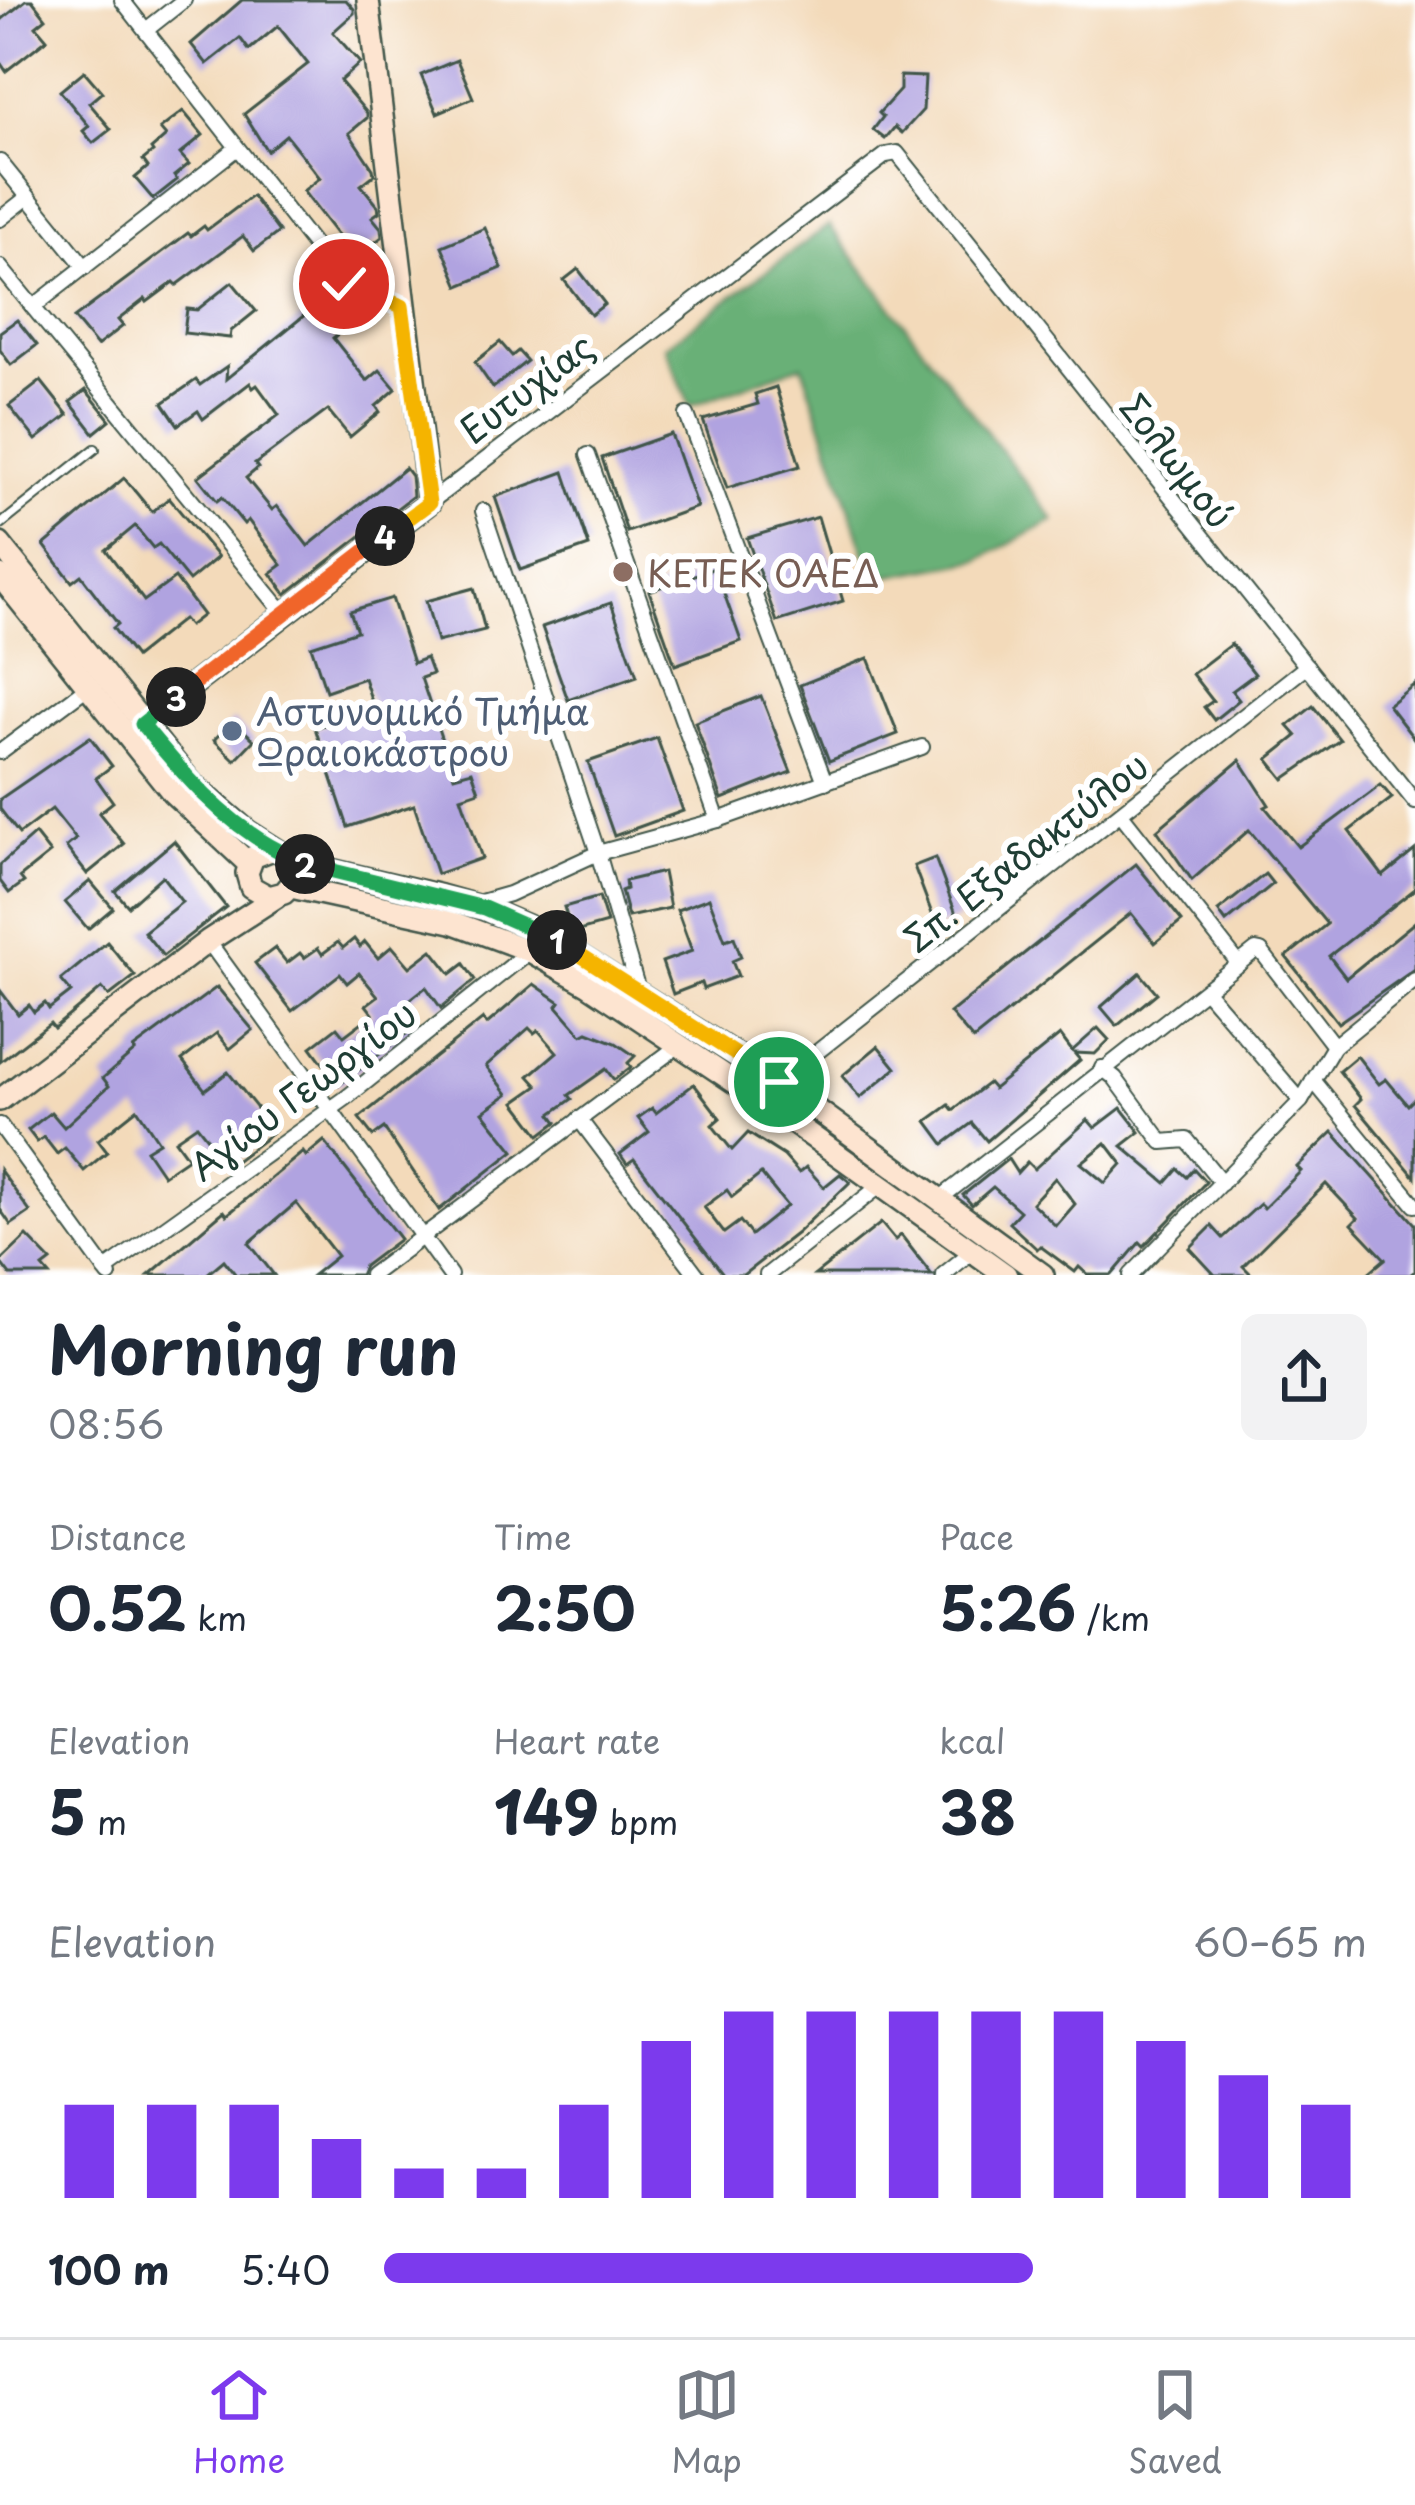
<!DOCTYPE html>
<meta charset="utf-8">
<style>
:root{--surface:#fff;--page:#f2f2f3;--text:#1f2937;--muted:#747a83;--line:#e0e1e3;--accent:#7c3aed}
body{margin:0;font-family:"Playpen Sans",sans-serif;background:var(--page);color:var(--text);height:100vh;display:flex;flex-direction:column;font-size:45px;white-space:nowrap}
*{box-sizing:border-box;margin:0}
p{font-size:39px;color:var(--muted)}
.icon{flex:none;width:66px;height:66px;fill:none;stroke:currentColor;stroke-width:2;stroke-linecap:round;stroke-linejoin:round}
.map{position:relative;height:1275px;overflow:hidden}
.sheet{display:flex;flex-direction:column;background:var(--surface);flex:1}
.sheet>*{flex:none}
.pin{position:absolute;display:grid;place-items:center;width:102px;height:102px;color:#fff;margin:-51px;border:6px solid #fff;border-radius:50%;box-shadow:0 3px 12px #0007}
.km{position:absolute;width:60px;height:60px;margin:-30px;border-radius:50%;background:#222;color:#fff;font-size:33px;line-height:60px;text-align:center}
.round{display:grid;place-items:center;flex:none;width:126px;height:126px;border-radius:18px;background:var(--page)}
.head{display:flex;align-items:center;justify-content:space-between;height:204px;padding:0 48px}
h1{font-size:66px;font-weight:700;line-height:90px}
.metrics{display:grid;grid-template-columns:repeat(3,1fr);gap:18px;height:204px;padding:12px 48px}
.metrics div{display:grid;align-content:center}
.metrics b{font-size:60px;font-weight:700}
.metrics small{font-size:33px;font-weight:400}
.metrics p{font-size:33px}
.chart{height:336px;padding:24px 48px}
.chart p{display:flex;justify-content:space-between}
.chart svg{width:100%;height:216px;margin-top:12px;stroke:var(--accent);stroke-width:6}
ul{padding:0 48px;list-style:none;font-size:39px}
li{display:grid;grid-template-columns:192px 144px 1fr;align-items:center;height:90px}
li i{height:30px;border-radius:15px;background:var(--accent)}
.tabs{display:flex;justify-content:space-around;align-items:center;height:168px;border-top:3px solid var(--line);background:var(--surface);font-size:33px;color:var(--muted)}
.tabs a{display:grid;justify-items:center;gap:6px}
.tabs .selected{color:var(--accent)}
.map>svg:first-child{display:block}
.forest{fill:#69b077;stroke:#447656;stroke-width:3}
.building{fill:#b0a3e0;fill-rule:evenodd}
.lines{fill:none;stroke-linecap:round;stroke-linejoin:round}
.lane-casing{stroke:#3f5548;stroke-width:12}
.street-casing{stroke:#3f5548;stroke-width:18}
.secondary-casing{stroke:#3f5548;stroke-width:26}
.lane{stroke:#fff;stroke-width:8}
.street{stroke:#fff;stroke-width:14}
.secondary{stroke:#fde4d0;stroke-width:21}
.split-1-casing{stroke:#fff;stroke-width:24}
.split-2-casing{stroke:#fff;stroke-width:24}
.split-3-casing{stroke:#fff;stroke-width:24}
.split-4-casing{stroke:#fff;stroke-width:24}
.split-5-casing{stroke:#fff;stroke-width:24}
.split-1{stroke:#f5b400;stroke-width:15}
.split-2{stroke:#22a559;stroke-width:15}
.split-3{stroke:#22a559;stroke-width:15}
.split-4{stroke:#f0652b;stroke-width:15}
.split-5{stroke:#f5b400;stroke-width:15}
.education-dot{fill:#8d6e63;stroke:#fff;stroke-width:4.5}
.service-dot{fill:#5c6f8a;stroke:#fff;stroke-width:4.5}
.labels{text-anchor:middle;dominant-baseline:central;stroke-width:12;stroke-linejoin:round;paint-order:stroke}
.street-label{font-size:36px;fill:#1f3d34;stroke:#fff}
.education-label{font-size:36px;fill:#785e54;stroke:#fff;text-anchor:start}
.service-label{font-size:36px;fill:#4e5e75;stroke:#fff;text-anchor:start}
</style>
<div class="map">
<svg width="1415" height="1275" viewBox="0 0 1415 1275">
<rect width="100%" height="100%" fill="#fff"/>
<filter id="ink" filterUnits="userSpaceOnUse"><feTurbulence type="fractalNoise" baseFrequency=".00833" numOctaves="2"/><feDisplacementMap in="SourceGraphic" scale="24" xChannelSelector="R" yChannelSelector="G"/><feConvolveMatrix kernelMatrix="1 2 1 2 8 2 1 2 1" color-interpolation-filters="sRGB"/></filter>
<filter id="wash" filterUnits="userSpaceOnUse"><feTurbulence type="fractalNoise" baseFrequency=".004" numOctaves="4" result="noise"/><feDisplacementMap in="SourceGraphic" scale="48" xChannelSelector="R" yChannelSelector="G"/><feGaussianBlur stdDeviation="2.7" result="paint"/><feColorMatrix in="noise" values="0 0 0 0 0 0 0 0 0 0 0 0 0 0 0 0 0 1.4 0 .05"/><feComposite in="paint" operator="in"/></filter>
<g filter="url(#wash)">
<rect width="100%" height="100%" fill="#f3daba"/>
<!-- forest -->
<polygon class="forest" points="829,225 1054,520 979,560 873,579 802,365 690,406 665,346"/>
<g id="blocks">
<!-- building -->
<g class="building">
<polygon points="26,0 32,0 46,18 36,26 47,39 6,71 0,62 0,21"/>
<polygon points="242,0 346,0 354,9 354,13 333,32 360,63 340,81 367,113 367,118 349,133 373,169 374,175 361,185 378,206 379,212 372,217 381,228 382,237 355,258 303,191 320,178 286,135 267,151 244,114 308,64 278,26 249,50 240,38 207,64 191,44"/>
<polygon points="457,60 473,98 437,113 421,75"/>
<polygon points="84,71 102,92 89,103 111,129 93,143 83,131 89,126 60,91"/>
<polygon points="900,76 925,77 923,110 902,133 895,127 885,139 873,130 883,117 879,113 900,90"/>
<polygon points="183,111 203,135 180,154 189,164 174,176 177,180 153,199 135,178 148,167 143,160 153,152 151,149 166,136 160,129"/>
<polygon points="252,196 279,232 254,251 243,236 177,285 174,282 147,302 145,299 118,320 123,326 97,346 74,318 188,233 191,236 204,226 207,230"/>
<polygon points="485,228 502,268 459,286 442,246"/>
<polygon points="578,269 605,304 591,315 564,280"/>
<polygon points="232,282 256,311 231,331 230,338 184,333 187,309 197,310"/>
<polygon points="317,305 339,333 333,338 367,381 380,370 396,389 376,406 380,412 350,437 328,410 255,464 258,468 246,478 272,510 277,506 308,546 405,468 411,476 413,496 286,594 271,573 282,565 248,520 244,524 222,497 217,501 198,477 279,415 257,385 253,388 250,383 203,419 198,411 178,425 163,403 196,380 200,385 227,366 226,379"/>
<polygon points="17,320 37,345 11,365 0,350 0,332"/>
<polygon points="500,342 512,356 518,351 527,361 493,388 475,362"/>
<polygon points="41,381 68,415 36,440 9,406"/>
<polygon points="776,387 800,466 727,488 703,420 758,404 755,394"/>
<polygon points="86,390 110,420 94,433 70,402"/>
<polygon points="671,434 697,507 627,532 602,458"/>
<polygon points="564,472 589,546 520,570 495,497"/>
<polygon points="124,478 152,512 169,498 218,557 189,581 159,544 153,548 135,526 106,550 144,601 175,578 203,615 189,626 183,619 135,657 113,628 118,624 81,575 72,582 44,545"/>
<polygon points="818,517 843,601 777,622 747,538"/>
<polygon points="715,568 741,641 675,665 649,591"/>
<polygon points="474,588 485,630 437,642 426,601"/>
<polygon points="392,598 413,663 426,658 432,674 421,678 454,776 472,771 479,791 461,797 482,858 437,874 414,805 348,827 315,728 374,708 364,678 326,691 311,646 357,631 350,611"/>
<polygon points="611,603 637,676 568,700 542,627"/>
<polygon points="1231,644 1255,674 1232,691 1239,700 1214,720 1204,707 1213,701 1192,674"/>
<polygon points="868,658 898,734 829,761 800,685"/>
<polygon points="1415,684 1415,740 1388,705"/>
<polygon points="761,696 791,772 722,799 695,722"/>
<polygon points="1313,706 1340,740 1284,779 1268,759 1297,736 1288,726"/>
<polygon points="233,720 254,740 235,760 214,740"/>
<polygon points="90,737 112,766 96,778 113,802 99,813 124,844 87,874 66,847 76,839 52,809 19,834 0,809 0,799"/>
<polygon points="657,738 683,811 614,836 588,762"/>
<polygon points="1240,760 1269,805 1265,807 1298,847 1381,785 1392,798 1349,831 1383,876 1415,850 1415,889 1329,956 1346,978 1415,922 1415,969 1338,1023 1286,957 1327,924 1249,830 1192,880 1157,830"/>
<polygon points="35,834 50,853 20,877 24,882 9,893 0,881 0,865"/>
<polygon points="174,841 226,907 163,956 144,932 182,902 162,876 128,906 115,891"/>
<polygon points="935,858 958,919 937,927 914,866"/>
<polygon points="1136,864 1182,921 1155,943 1131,913 973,1040 950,1013"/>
<polygon points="663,872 670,908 628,917 621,891 626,889 625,881"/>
<polygon points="1265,874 1273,884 1226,922 1218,911"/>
<polygon points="90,881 113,908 88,929 65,902"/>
<polygon points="599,897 607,923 572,933 564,907"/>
<polygon points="709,898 725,940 734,937 741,957 732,961 738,976 703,989 701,983 673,994 662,962 692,951 677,910"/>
<polygon points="354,939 360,947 365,942 378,958 392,946 410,967 432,950 451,974 464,964 475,980 441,1008 426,987 403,1005 418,1025 339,1085 311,1047 337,1027 344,1036 373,1014 366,1005 378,996 359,973 347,983 340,974 292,1011 255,963 275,948 287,963 300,953 304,958 318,948 322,954 338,942 343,948"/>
<polygon points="107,942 135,976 109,996 102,988 54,1028 50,1023 0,1062 0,990 18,1014 29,1005 34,1012 45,1003 49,1009 71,992 61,980"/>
<polygon points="1140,973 1157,993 1117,1026 1101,1007"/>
<polygon points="534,984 560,1002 557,1006 582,1035 588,1032 616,1043 635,1056 628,1063 631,1067 614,1080 606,1069 569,1095 572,1099 551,1114 557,1122 540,1135 515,1102 538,1086 529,1076 557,1052 538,1030 534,1033 529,1028 486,1066 508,1094 483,1112 514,1151 439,1210 384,1128 373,1136 359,1118 483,1019 487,1024"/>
<polygon points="217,987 253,1030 230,1049 217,1033 182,1060 205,1090 228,1072 275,1131 229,1166 197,1125 175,1140 188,1158 163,1175 146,1150 159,1142 137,1109 98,1140 107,1152 84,1171 65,1148 57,1154 44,1137 37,1142 28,1130 51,1112 64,1127 109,1086 103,1078 135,1051 133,1049"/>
<polygon points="1098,1028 1109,1040 1095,1054 1074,1053 1080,1060 987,1141 972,1123 944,1144 927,1121 949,1105 953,1110 988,1083 993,1089 1060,1035 1072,1051"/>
<polygon points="878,1046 896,1068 860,1098 842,1076"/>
<polygon points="1357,1056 1379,1084 1386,1079 1408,1105 1415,1098 1415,1177 1355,1105 1361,1099 1339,1071"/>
<path d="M694 1084 720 1118 712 1125 732 1150 748 1133 784 1156 799 1173 806 1167 824 1187 840 1174 850 1182 797 1233 743 1275H724L634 1159 627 1164 620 1154 649 1132 638 1118 652 1108 656 1113ZM761 1174 787 1206 751 1235 740 1221 724 1233 704 1207 727 1190 732 1197Z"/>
<path d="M1121 1108 1140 1132 1122 1146 1166 1183 1178 1169 1187 1177 1194 1169 1206 1182 1144 1246 1140 1242 1112 1275H1088L1079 1267 1075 1272 1040 1246 1037 1249 1009 1223 1020 1211 993 1187 972 1205 963 1195 1008 1159 1017 1173 1027 1162 1034 1169 1088 1120 1095 1128ZM1106 1143 1122 1164 1105 1183 1081 1163ZM1055 1178 1075 1204 1056 1226 1032 1203Z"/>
<polygon points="1333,1132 1415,1224 1415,1271 1410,1275 1366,1275 1385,1259 1352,1224 1358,1218 1326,1184 1243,1266 1252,1275 1215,1275 1190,1248 1212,1226 1223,1238 1260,1204 1264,1208 1301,1171 1297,1167"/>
<polygon points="324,1141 400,1239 364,1266 360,1275 313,1275 337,1256 296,1203 249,1243 274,1275 236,1275 224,1260 206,1275 149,1275 224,1211 227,1215 303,1152 306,1156"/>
<polygon points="0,1170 30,1212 11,1225 0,1209"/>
<polygon points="881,1223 895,1240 901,1235 932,1275 815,1275"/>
<polygon points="27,1236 51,1261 43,1267 50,1275 10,1275 0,1262"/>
</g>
</g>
</g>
<g filter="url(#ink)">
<use href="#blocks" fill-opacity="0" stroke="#3f5548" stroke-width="3"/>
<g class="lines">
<defs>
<polyline id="lane" points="0,525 95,449"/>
<g id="street">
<polyline points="122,0 344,284 402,306"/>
<polyline points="146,30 184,0"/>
<polyline points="0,162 85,267"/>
<polyline points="0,219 28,197"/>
<polyline points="0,267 283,612"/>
<polyline points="33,307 237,148"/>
<polyline points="687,415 825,782"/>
<polyline points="588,455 718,820"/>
<polyline points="429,503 886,155 897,153 1415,802"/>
<polyline points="483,511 598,853 638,990"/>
<polyline points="0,752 89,686"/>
<polyline points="1121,814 1239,964"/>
<polyline points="474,904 509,894 598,853 718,820 922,747"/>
<polyline points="208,941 450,1275"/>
<polyline points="1207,992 1301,1101"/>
<polyline points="1102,1068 1115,1078 1162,1142 1187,1140 1222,1183"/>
<polyline points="1313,1080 1415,1205"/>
<polyline points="779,1082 1307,666"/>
<polyline points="579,1119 697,1275"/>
<polyline points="0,1125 109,1275"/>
<polyline points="938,1200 1256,950 1261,951 1334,1046"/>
<polyline points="105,1270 346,1098 530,951"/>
<polyline points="371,1275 678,1046"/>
<polyline points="767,1275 881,1185"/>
<polyline points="943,1275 974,1250"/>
<polyline points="1131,1275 1301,1101 1334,1046 1415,980"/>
</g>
<g id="secondary">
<polyline points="0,544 192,784 247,831 288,857 294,868 294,881 284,893 269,897 251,887 247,873 253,857 273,849"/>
<polyline points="0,576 172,792 249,864"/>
<polyline points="142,724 429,503 368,0"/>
<polyline points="292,861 441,896 484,908 543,933 779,1082 1043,1275"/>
<polyline points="291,887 452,922 530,951 589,985 757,1097 1006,1275"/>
<polyline points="0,1100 208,941 276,897"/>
</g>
</defs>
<!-- lane casing -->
<use href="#lane" class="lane-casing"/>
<!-- street casing -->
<use href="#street" class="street-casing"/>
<!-- secondary casing -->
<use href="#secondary" class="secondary-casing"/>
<!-- lane -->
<use href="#lane" class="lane"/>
<!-- street -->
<use href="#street" class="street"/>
<!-- secondary -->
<use href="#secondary" class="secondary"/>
</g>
</g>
<g class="lines" filter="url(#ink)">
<defs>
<polyline id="split-1" points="557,940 779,1082"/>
<polyline id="split-2" points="305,864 484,908 557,940"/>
<path id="split-3" d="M176 697 142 724C183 774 223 822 281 852 291 857 294 862 305 864"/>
<polyline id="split-4" points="176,697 385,536"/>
<polyline id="split-5" points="344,284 402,306 429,503 385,536"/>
</defs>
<!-- split-1 casing -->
<use href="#split-1" class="split-1-casing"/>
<!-- split-2 casing -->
<use href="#split-2" class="split-2-casing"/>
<!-- split-3 casing -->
<use href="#split-3" class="split-3-casing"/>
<!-- split-4 casing -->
<use href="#split-4" class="split-4-casing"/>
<!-- split-5 casing -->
<use href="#split-5" class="split-5-casing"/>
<!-- split-1 -->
<use href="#split-1" class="split-1"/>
<!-- split-2 -->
<use href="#split-2" class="split-2"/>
<!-- split-3 -->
<use href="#split-3" class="split-3"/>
<!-- split-4 -->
<use href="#split-4" class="split-4"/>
<!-- split-5 -->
<use href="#split-5" class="split-5"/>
</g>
<!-- markers -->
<circle class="education-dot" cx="623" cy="572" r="12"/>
<circle class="service-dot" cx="232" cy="731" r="12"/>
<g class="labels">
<!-- street labels -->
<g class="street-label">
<text transform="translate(526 387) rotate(-37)">Ευτυχίας</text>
<text transform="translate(1178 460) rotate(52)">Σολωμού</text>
<text transform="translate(1025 851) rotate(-38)">Σπ. Εξαδακτύλου</text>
<text transform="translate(302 1089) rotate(-37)">Αγίου Γεωργίου</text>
</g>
<!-- education labels -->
<g class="education-label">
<text x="647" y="572">ΚΕΤΕΚ ΟΑΕΔ</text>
</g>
<!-- service labels -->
<g class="service-label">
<text x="256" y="710">Αστυνομικό Τμήμα<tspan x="256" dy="41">Ωραιοκάστρου</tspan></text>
</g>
</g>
</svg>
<div class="pin" style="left:779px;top:1082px;background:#1e9e55"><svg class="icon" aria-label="arrive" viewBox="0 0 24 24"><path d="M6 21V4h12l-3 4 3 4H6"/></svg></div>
<div class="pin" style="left:344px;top:284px;background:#d93025"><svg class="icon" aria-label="check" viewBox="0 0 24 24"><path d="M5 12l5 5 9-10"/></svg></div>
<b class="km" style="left:557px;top:940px">1</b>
<b class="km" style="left:305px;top:864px">2</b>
<b class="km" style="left:176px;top:697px">3</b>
<b class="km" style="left:385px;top:536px">4</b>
</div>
<section class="sheet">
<div class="head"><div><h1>Morning run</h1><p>08:56</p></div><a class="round"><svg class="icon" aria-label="share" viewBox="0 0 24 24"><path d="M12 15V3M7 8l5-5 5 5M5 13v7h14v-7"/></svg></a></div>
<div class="metrics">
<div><p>Distance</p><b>0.52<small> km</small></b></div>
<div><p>Time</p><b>2:50</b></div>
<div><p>Pace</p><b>5:26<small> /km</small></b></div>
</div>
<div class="metrics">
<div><p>Elevation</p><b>5<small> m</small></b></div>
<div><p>Heart rate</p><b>149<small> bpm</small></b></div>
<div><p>kcal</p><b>38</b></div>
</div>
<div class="chart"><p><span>Elevation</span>60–65 m</p>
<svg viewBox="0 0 160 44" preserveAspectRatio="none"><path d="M5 44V25M15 44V25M25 44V25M35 44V32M45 44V38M55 44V38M65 44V25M75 44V12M85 44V6M95 44V6M105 44V6M115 44V6M125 44V6M135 44V12M145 44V19M155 44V25"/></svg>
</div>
<ul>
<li><b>100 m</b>5:40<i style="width:66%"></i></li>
</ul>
</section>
<nav class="tabs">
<a class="selected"><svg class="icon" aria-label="home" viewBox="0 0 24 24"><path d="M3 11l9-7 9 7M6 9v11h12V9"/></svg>Home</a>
<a><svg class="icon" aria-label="map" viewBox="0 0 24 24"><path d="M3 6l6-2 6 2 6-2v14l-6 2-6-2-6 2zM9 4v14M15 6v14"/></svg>Map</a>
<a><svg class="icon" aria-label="saved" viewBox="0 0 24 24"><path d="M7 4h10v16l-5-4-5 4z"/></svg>Saved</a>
</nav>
